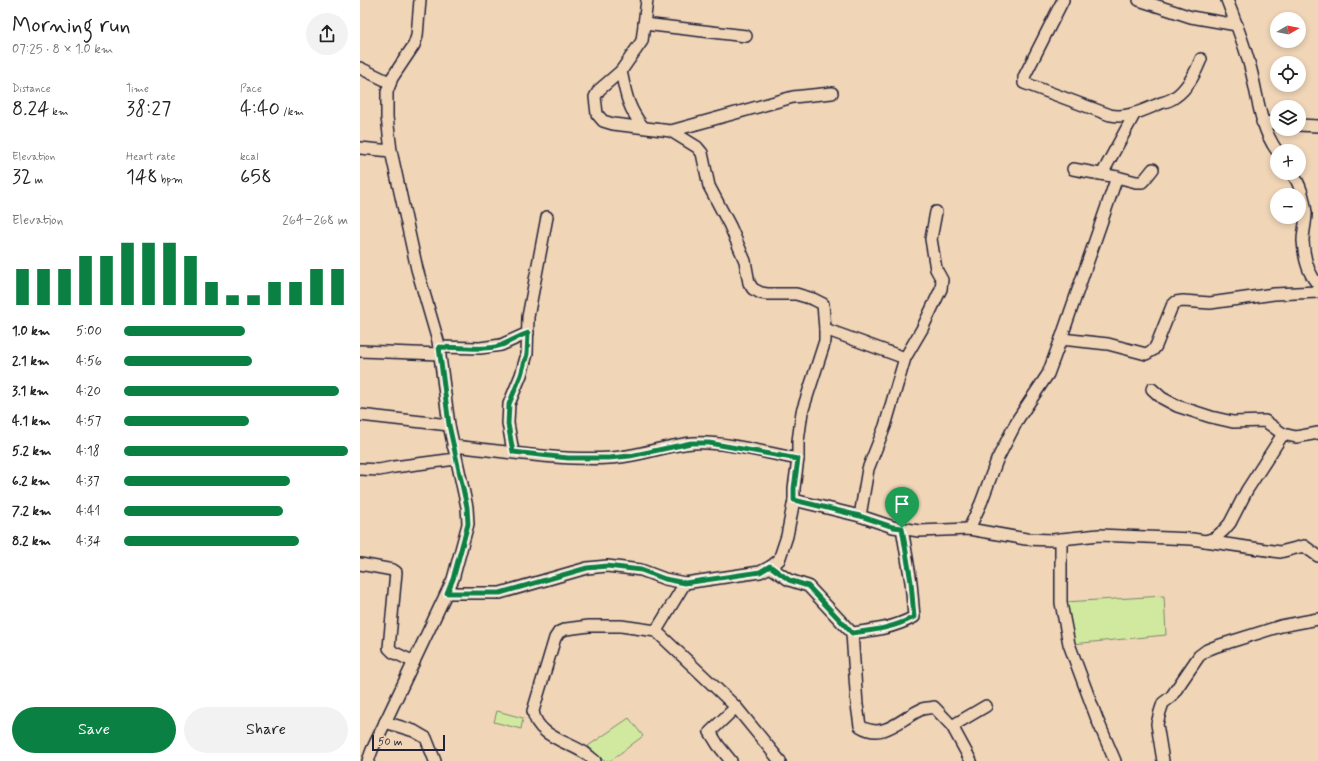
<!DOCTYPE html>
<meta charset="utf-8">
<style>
:root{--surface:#fff;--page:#f2f2f2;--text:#222;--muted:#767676;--accent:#0b8043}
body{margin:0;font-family:Mynerve,sans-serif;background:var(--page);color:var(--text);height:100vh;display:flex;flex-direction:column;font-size:15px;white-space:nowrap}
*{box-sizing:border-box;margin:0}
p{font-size:13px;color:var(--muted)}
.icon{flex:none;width:22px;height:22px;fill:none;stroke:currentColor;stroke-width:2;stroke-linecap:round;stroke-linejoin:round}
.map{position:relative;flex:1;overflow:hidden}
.panel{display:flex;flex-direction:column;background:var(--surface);width:360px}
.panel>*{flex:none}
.needle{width:26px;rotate:81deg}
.buttons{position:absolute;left:910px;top:12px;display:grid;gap:8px}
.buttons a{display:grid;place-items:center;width:36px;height:36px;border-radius:50%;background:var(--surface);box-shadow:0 2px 6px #0003;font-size:20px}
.scale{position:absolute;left:12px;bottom:10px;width:73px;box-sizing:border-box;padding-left:4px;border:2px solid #22223b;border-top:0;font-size:11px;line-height:14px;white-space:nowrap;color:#22223b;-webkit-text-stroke:3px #f0d5b7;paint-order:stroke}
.pin{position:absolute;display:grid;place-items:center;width:34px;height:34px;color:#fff;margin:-41px -17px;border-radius:50% 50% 50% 0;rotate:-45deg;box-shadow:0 0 4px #0007}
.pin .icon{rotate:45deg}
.round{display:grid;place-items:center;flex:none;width:42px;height:42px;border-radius:21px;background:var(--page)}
.headline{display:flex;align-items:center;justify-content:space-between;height:68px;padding:0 12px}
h1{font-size:22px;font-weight:600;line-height:30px}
.stats{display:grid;grid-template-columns:repeat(3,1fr);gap:6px;height:68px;padding:4px 12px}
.stats div{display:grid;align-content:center}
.stats b{font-size:20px;font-weight:600}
.stats small{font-size:11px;font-weight:400}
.stats p{font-size:11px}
.chart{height:112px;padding:8px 12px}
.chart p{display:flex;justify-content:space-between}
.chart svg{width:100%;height:72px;margin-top:4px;stroke:var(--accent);stroke-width:6}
.cta{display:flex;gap:8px;margin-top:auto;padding:8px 12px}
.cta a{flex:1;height:46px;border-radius:24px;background:var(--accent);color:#fff;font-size:16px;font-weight:600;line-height:46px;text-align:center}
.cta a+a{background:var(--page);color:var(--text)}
ul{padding:0 12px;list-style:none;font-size:13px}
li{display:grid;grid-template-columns:64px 48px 1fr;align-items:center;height:30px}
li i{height:10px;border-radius:5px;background:var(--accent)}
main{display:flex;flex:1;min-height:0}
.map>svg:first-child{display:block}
.green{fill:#d1e99f;stroke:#7a866d}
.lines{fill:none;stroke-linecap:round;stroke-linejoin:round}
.minor-casing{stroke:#22223b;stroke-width:14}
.minor{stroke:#f0d5b7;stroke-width:11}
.route-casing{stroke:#fff;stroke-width:8}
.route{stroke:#0b8043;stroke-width:5}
</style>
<main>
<section class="panel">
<div class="headline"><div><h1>Morning run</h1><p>07:25 · 8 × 1.0 km</p></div><a class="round"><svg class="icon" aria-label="share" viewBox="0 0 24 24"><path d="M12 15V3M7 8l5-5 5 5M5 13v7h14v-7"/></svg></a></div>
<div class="stats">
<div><p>Distance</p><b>8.24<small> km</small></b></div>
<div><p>Time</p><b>38:27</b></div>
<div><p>Pace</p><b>4:40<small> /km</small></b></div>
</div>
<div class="stats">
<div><p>Elevation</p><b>32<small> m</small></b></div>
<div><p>Heart rate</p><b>148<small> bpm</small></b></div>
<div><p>kcal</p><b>658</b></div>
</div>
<div class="chart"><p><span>Elevation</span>264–268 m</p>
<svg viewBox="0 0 160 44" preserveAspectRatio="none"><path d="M5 44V22M15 44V22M25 44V22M35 44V14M45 44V14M55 44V6M65 44V6M75 44V6M85 44V14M95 44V30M105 44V38M115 44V38M125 44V30M135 44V30M145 44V22M155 44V22"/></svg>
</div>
<ul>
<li><b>1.0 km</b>5:00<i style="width:54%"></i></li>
<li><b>2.1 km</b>4:56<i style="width:57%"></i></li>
<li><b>3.1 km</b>4:20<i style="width:96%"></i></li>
<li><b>4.1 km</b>4:57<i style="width:56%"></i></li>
<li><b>5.2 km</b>4:18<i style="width:100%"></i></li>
<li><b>6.2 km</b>4:37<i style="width:74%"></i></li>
<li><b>7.2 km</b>4:41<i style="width:71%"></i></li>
<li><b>8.2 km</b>4:34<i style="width:78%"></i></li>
</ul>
<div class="cta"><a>Save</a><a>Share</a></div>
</section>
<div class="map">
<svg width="958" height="761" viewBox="0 0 958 761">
<rect width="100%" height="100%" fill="#f0d5b7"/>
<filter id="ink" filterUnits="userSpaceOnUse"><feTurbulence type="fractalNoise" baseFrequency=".025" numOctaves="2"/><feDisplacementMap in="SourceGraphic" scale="8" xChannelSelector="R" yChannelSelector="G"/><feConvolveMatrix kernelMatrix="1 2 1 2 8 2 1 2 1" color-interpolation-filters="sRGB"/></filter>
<g filter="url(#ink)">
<!-- green -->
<g class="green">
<polygon points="804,596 806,635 712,644 705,602"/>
<polygon points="137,711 163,718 161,729 134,722"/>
<polygon points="269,718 283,736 250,761 244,761 228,746"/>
</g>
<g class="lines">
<defs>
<g id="minor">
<polyline points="287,0 282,41 261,71 239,90 235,97 237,114 243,121 253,124 311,131 433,97 472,93"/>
<path d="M703 0 664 77V83L750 115C767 119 784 110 801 103 805 102 811 100 815 97 828 88 835 74 841 59"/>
<polyline points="779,0 831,17 877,25"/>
<path d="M867 0C876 23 885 46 891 70 898 98 900 127 917 151"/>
<polyline points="284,24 386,36"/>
<polyline points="0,68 25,80 30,84"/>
<path d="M261 71C266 95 268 108 283 127"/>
<polyline points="902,122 917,123"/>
<polyline points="939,125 958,126"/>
<polyline points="0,148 31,151"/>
<polyline points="713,169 757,177 776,182 782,182 785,179 793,169"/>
<path d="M932 173C941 185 944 198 946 213 946 222 943 232 943 241 944 256 947 273 958 284"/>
<polyline points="742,174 775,113"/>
<polyline points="465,329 545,358 525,426 508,469 500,516"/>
<polyline points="701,339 748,344 786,354 793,350 796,346 812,306 816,302 823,301 850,303 914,294 958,292"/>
<polyline points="79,347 120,348 141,345 168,333"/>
<polyline points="0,351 80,354"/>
<polyline points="545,358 562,329 581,289 582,280 576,269 571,239 576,212"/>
<polyline points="792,389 802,398 817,406 851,417 873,422 905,421 923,434"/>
<polyline points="0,415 89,425"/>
<path d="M93 446C143 451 199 461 250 458 278 457 305 445 333 443 365 441 406 453 438 459"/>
<polyline points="153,452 148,423 149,404 161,375 167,354 168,317 187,217"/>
<polyline points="0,469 19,470 34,467 96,459"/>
<polyline points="434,500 500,516 533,527 559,531 609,529 666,539 692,540 739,535 832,539 920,552 944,546 958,556"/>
<path d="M542 528 551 582 554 617C533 628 516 630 492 633L497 705 500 726C524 741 541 718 562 709 566 708 570 708 574 707L592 726"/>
<polyline points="609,529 621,503 637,460 658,419 688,374 701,339 757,177"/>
<polyline points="701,539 701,603 709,644 737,719 755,761"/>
<polyline points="846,541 855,538 864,530 870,523 887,490 923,434 936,437 958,433"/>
<polyline points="0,564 33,570 36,572 29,648 33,652 54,662"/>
<polyline points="410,567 429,580 448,586 492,633"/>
<polyline points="87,593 140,593 227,568 247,566 281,570 305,579 325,583 400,572 410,567 419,560 427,536 434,500 434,488 438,459 438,441 442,412 465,341 465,329 463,304 453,299 436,294 407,294 401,293 393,289 389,283 385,261 370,226 349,186 342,153 337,147 311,131"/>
<polyline points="296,631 325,583"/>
<polyline points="25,722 54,731 66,738 75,761"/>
<polyline points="8,761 12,750 93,579 108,524 107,507 89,425 78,341 57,269 31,151 27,117 27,92 32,78 54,45 57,36 60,0"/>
<path d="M235 761C231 758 228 755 225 753 206 741 177 736 173 711L195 638 199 632 206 629 229 626H261L296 631 376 707 420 761"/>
<polyline points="371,761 358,745 350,732 376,707"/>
<polyline points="611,761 592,726 626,706"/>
<polyline points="803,761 797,724 800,712 803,703 811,697 839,656 847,650 857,646 921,626 958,619"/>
</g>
</defs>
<!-- minor casing -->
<use href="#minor" class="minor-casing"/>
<!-- minor -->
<use href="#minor" class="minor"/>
</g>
</g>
<g class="lines" filter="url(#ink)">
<defs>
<path id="route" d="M168 333 167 354 161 375 149 404 148 424 153 452 208 458H249L270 456 331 443H349L438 459 434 488V500L500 516 533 527 542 528 551 582 554 617C533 628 516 630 492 633L448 586 429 580 410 566 400 572 325 583 305 579 281 570 247 566 227 568 140 593H87L93 579 108 524 107 507 89 425 79 347C96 347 127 351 142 345 151 341 159 336 168 333Z"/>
</defs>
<!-- route casing -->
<use href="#route" class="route-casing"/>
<!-- route -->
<use href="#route" class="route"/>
</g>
</svg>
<div class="buttons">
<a><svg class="needle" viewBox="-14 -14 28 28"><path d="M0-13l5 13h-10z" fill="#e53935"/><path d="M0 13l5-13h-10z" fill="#767676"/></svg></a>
<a><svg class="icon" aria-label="locate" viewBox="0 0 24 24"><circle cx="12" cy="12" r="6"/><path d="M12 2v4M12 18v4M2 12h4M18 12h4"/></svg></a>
<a><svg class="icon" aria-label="layers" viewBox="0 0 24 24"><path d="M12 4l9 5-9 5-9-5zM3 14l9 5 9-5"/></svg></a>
<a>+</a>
<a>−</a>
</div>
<div class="scale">50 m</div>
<div class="pin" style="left:542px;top:528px;background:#1e9e55"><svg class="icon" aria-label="arrive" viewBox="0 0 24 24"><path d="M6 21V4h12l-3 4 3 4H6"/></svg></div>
</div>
</main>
